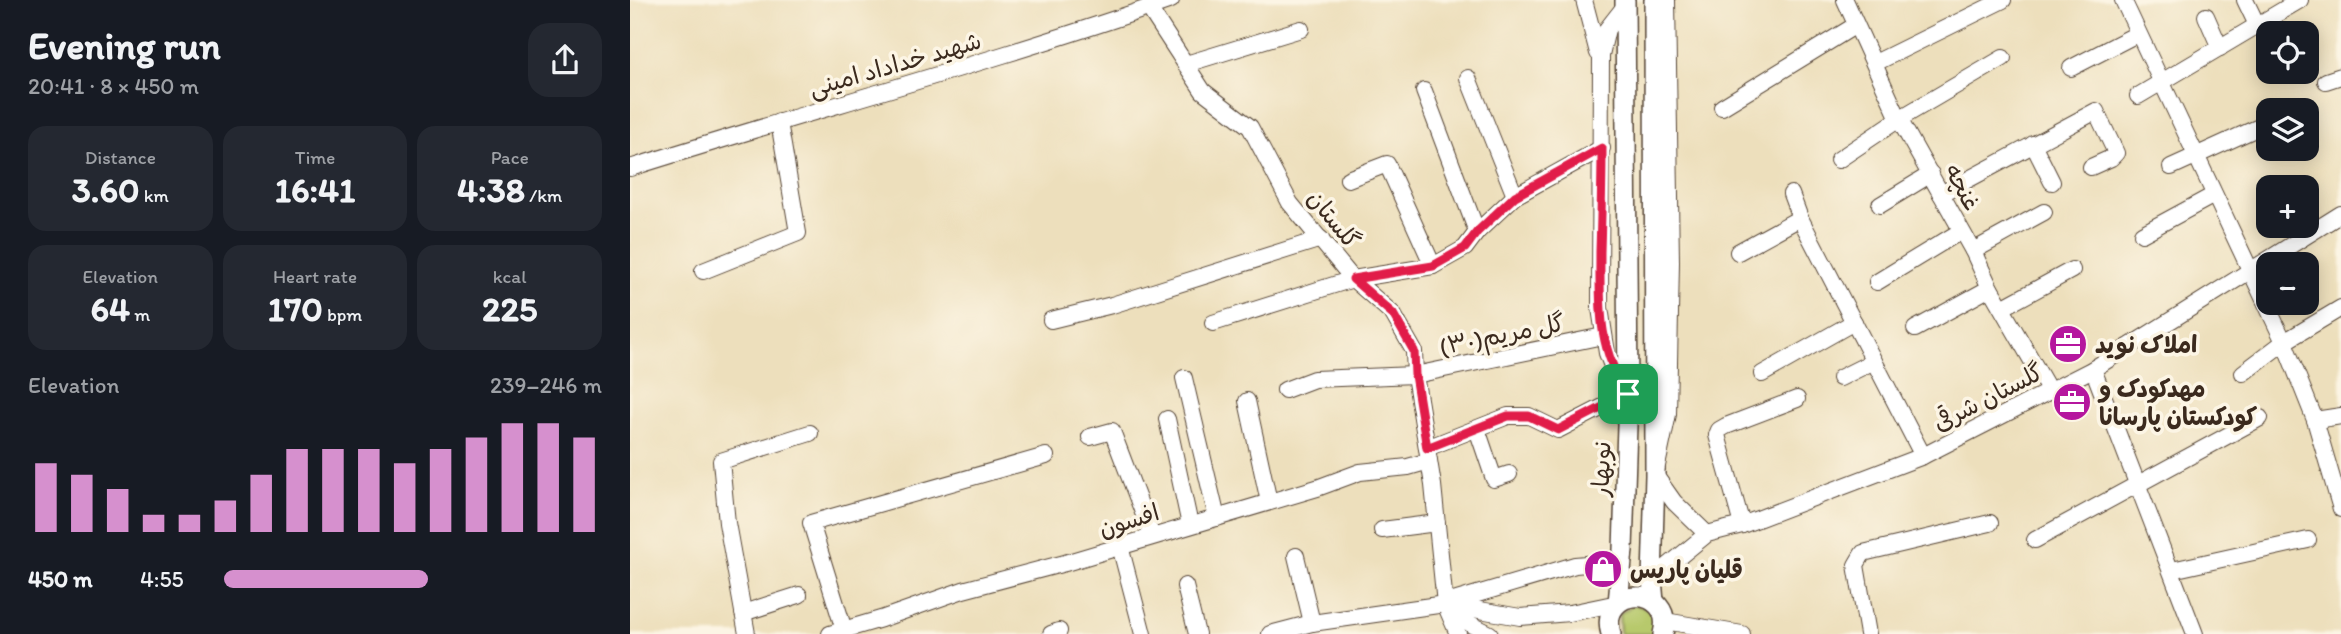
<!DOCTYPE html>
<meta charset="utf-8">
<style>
:root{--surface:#171b24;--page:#242831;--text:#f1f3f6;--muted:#9ea1a6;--accent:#d690ce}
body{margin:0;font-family:Itim,"Playpen Sans Arabic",sans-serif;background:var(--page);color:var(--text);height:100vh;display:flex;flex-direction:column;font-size:26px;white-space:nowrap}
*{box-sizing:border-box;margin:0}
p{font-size:23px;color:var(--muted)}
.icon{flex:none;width:38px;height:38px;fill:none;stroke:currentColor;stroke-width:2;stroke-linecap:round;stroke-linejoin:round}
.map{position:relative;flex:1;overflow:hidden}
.details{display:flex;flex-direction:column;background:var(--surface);width:630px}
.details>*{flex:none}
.fabs{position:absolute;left:1626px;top:21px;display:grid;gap:14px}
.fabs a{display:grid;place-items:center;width:63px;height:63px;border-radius:14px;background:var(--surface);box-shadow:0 4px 18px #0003;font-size:35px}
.pin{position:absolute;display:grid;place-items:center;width:60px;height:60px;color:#fff;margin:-30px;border-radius:14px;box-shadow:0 4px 10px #0006}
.round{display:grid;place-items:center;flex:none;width:74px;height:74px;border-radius:21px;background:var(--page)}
.headline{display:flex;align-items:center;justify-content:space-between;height:119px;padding:0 28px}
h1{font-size:38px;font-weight:700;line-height:52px}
.metrics{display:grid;grid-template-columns:repeat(3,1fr);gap:10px;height:119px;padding:7px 28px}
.metrics div{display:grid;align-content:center;border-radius:18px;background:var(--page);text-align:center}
.metrics b{font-size:35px;font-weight:700}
.metrics small{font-size:19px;font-weight:400}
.metrics p{font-size:19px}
.chart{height:196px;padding:14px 28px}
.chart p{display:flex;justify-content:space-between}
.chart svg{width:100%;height:126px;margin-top:7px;stroke:var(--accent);stroke-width:6}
ul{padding:0 28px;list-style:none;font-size:23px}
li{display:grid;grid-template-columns:112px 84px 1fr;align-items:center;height:52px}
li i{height:18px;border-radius:9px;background:var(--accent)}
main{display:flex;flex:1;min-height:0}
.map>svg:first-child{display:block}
.green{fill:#b7c96c;stroke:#797a45;stroke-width:2}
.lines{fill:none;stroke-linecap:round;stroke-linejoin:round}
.minor-casing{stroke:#564536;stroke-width:18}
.major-casing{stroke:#564536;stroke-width:22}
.minor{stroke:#fff;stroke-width:16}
.major{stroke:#fff;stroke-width:19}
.route-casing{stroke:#fff;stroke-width:14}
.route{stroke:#e11d48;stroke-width:9}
.labels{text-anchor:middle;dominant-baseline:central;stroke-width:7;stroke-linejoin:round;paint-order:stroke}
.street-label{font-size:24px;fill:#3b2a1e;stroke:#fcf5e5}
.poi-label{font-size:24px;font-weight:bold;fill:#3b2a1e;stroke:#fcf5e5;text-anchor:start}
</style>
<main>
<section class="details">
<div class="headline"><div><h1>Evening run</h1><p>20:41 · 8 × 450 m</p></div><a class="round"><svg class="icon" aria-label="share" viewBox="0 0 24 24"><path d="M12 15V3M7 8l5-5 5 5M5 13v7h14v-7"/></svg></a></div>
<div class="metrics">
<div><p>Distance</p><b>3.60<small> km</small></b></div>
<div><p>Time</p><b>16:41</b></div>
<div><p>Pace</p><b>4:38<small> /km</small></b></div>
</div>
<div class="metrics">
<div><p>Elevation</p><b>64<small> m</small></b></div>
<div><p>Heart rate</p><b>170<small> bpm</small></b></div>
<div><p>kcal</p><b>225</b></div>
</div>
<div class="chart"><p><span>Elevation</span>239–246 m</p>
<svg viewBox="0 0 160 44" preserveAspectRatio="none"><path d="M5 44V20M15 44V24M25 44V29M35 44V38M45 44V38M55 44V33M65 44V24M75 44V15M85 44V15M95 44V15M105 44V20M115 44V15M125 44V11M135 44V6M145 44V6M155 44V11"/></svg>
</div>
<ul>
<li><b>450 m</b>4:55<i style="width:54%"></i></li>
</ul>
</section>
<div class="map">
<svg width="1711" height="634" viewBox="0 0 1711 634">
<rect width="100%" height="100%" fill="#fcf5e5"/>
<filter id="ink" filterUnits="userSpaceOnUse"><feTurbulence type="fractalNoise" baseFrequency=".0143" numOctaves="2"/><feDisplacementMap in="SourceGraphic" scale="14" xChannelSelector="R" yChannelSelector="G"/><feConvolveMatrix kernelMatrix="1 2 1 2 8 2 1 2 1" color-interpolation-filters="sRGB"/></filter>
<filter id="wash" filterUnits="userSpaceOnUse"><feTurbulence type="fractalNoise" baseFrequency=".00686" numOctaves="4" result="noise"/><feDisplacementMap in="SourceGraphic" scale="28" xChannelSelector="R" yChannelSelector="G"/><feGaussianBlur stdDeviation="1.57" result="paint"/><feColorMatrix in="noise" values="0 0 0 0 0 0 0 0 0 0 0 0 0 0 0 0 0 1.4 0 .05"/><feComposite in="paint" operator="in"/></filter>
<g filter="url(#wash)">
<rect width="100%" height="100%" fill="#eddfbc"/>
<!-- green -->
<polygon class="green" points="1004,604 1021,610 1026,621 1023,634 990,634 989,614"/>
</g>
<g filter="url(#ink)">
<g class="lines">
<defs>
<g id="minor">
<polyline points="954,0 968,53"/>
<polyline points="1037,0 1041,262 1038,414 1025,475 1044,502 1077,534"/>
<polyline points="1215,0 1269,119 1343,251 1360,288 1420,392"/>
<polyline points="1493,0 1654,342 1685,420 1711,509"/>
<polyline points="1615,0 1627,25"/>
<polyline points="519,8 573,91 620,127 660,203 723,279 763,314 784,351 785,375 803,485 815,604 828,634"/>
<polyline points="1576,16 1590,48"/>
<polyline points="1245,63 1373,0"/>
<polyline points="556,64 671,29"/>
<polyline points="1441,68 1507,34"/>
<polyline points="838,78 885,196"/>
<polyline points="1696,81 1711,76"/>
<polyline points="794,91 847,232"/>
<polyline points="1508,96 1670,0"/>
<polyline points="1092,107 1226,25"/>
<polyline points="1403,144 1422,182"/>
<polyline points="1208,160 1269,119 1373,58"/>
<polyline points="1541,167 1638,123"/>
<path d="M0 168C180 111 363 62 541 0"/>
<polyline points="718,179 757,164 803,266"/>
<polyline points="1161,194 1170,218 1293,456"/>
<polyline points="1311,194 1466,111 1486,153 1481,158 1461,167"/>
<polyline points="1250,205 1301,174"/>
<polyline points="1512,234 1584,195"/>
<polyline points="1343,251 1414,212"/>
<polyline points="1108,252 1170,218"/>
<polyline points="73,271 168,233 149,122"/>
<polyline points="1247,282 1331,231"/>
<polyline points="1372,308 1442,270"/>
<polyline points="421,320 482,305 691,239"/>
<polyline points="583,323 723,279 803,266 835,248 847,232 885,196 972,148"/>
<polyline points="1285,329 1360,288"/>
<polyline points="1463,369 1565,634"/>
<polyline points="1613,373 1654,342 1711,308"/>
<polyline points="1132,374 1224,322"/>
<polyline points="554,378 587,518"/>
<polyline points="1210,378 1244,361"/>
<polyline points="655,390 684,379 785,375 973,336"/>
<polyline points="617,401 639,502"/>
<polyline points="537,419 560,525"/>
<polyline points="1685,420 1711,416"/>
<polyline points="847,429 864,479 879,474"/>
<polyline points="460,437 482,431 522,536"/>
<polyline points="797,448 878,416 899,416 928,430 998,394 985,374 977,353 970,308 971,55 977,29 995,6"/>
<polyline points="1112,525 1087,435 1089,430 1096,426 1167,399"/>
<polyline points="752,530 807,523"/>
<polyline points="1405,540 1630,418"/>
<polyline points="490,546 513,634"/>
<polyline points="666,556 682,623"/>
<polyline points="1542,570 1678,540"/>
<polyline points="1022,579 1077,534 1112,525 1293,456 1463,369 1711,214"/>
<polyline points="555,586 567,634"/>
<polyline points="817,603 945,565 992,561"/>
<polyline points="817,606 842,625 860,634"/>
<polyline points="113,613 169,595"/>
<polyline points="1035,621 1112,634"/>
<polyline points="214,630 181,523 416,456"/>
<polyline points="117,634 97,523 91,461 180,433"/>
<polyline points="200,634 251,619 333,590 435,563 687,488 730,472 778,467 799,461"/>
<polyline points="421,634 429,631"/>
<polyline points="640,634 682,623 815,604 890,617 940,613 988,603"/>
<polyline points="1238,634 1226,565 1233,553 1360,523"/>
</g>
<g id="major">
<polyline points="1024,0 1025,475 1022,579 1024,602"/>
<polyline points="988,603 993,550 998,394 995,0"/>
<path d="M981 634C967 585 1046 584 1033 634"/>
</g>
</defs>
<!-- minor casing -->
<use href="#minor" class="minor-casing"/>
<!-- major casing -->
<use href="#major" class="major-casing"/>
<!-- minor -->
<use href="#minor" class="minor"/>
<!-- major -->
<use href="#major" class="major"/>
</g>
</g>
<g class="lines" filter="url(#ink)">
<defs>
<path id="route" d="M972 148C972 183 971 218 970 252 970 306 967 348 998 394L928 430 899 416H878L797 448 785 375 784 351 763 314 723 279 803 266 835 248 847 232 885 196Z"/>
</defs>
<!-- route casing -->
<use href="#route" class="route-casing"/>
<!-- route -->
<use href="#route" class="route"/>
</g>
<!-- icons -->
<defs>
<symbol id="office-disc" viewBox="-11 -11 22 22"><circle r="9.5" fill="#b5179e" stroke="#fcf5e5"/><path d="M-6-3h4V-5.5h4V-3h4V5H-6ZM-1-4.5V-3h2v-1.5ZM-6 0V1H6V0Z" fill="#fff"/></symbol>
<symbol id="shop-disc" viewBox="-11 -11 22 22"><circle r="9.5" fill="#b5179e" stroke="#fcf5e5"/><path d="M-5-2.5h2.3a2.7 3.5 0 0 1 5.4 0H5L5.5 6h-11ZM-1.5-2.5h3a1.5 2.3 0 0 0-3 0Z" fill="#fff"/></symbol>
</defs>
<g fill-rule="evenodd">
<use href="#office-disc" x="1416" y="322" width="44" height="44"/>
<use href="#office-disc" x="1420" y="380" width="44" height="44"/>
<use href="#shop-disc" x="951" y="547" width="44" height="44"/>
</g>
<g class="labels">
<!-- street labels -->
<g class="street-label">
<text transform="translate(265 64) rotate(-16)">شهید خداداد امینی</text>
<text transform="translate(1333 187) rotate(62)">غنچه</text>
<text transform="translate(704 219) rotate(51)">گلستان</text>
<text transform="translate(872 334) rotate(-11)">گل مریم(۳۰)</text>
<text transform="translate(1358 397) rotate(-27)">گلستان شرقی</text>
<text transform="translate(971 469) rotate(-88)">نوبهار</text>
<text transform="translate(499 520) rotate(-17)">افسون</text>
</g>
<!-- poi labels -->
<g class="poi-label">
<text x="1465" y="344">املاک نوید</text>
<text x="1469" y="388">مهدکودک و<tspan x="1469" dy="28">کودکستان پارسانا</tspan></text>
<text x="1000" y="569">قلیان پاریس</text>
</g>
</g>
</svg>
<div class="fabs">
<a><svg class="icon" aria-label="locate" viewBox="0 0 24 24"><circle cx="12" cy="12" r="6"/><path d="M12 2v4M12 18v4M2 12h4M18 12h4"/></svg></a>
<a><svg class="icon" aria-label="layers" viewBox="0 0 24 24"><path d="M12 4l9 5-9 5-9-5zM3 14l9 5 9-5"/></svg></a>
<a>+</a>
<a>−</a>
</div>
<div class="pin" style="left:998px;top:394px;background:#1e9e55"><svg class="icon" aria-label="arrive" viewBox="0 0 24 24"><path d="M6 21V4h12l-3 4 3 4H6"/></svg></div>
</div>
</main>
